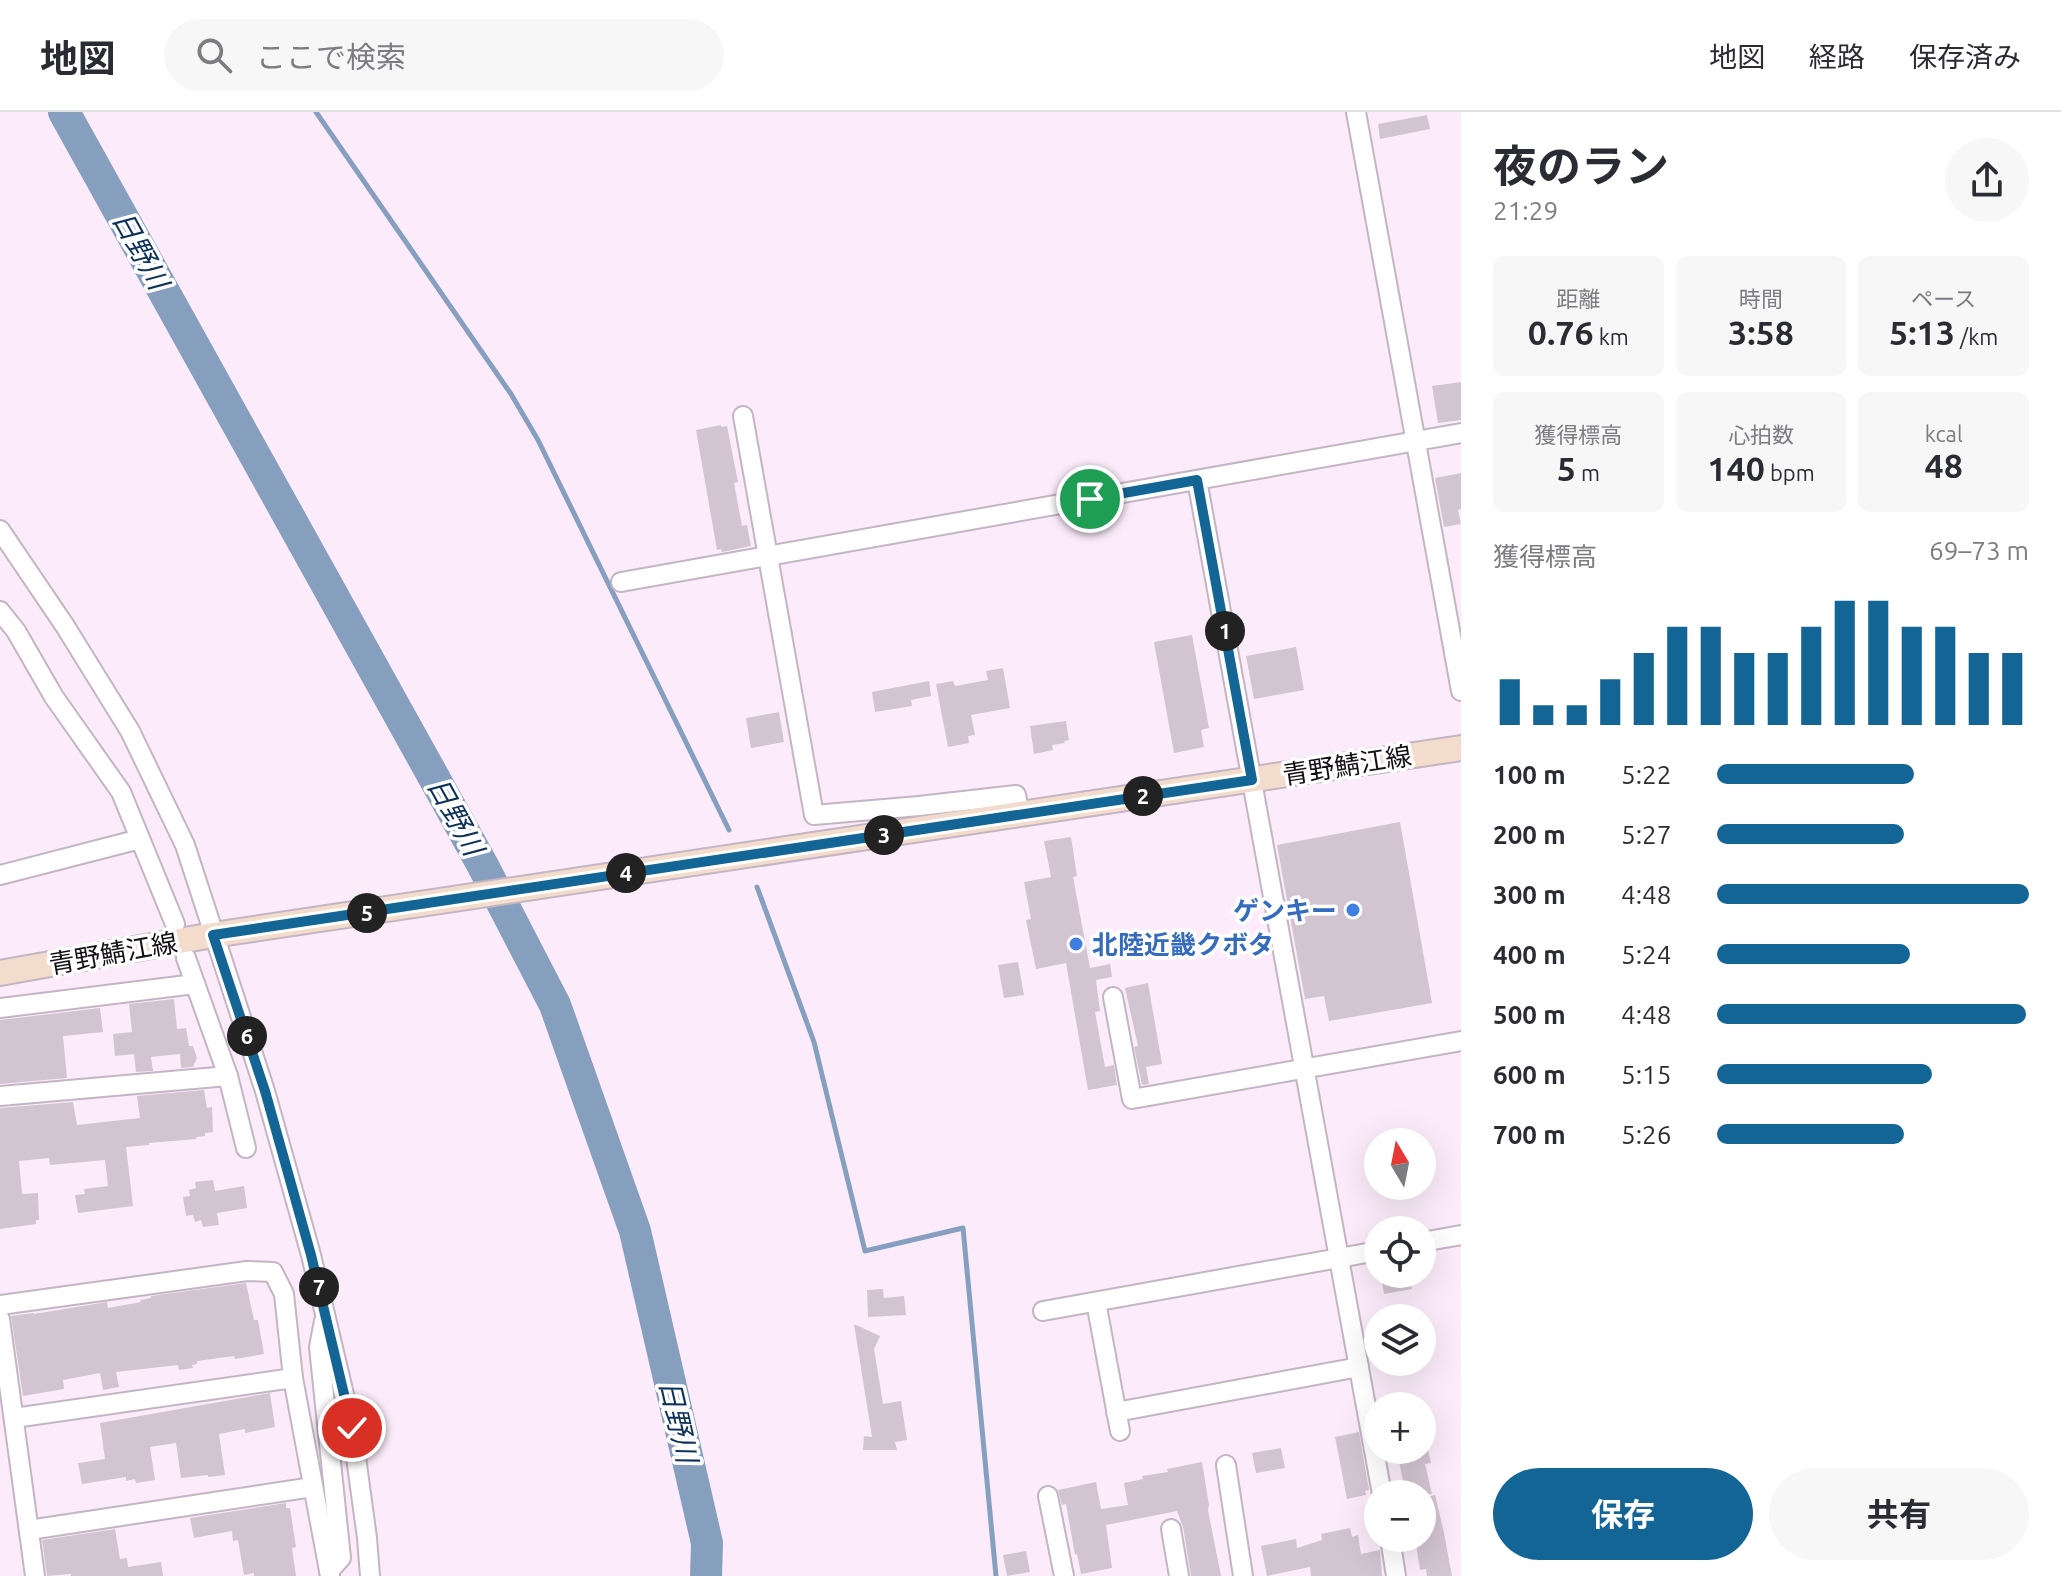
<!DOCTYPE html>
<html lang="ja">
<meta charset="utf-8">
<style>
:root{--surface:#fff;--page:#f7f7f7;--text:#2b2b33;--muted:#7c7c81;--line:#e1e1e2;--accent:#136596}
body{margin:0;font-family:Ubuntu,"Noto Sans JP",sans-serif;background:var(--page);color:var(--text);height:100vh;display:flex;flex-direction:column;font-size:30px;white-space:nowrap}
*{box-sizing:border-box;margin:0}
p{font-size:26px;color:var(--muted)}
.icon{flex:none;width:44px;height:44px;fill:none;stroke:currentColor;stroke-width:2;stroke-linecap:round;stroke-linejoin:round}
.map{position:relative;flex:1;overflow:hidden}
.side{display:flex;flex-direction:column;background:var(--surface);width:600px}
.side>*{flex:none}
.needle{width:52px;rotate:350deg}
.buttons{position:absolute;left:1364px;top:1016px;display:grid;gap:16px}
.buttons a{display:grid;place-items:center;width:72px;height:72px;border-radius:50%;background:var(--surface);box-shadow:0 8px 32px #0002;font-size:40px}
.pin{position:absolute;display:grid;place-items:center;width:68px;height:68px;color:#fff;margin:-34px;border:4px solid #fff;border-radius:50%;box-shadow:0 2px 8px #0007}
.km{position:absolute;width:40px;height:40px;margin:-20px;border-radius:50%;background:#222;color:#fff;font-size:22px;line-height:40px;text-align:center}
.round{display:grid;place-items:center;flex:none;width:84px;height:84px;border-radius:42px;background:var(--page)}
.overview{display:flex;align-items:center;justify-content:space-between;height:136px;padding:0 32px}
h1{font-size:44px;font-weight:700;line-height:60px}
.figures{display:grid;grid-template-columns:repeat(3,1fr);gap:12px;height:136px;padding:8px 32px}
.figures div{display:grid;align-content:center;border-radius:12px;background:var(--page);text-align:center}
.figures b{font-size:34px;font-weight:700}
.figures small{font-size:22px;font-weight:400}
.figures p{font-size:22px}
.chart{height:224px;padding:16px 32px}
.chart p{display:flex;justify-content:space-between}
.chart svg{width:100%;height:144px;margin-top:8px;stroke:var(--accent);stroke-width:6}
.primary-button{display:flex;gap:16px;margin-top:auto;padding:16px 32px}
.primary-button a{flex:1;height:92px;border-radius:48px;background:var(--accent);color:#fff;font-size:32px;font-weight:700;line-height:92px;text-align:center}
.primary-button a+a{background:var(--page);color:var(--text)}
ul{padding:0 32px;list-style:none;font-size:26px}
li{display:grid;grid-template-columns:128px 96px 1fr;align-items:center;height:60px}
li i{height:20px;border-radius:10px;background:var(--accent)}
header{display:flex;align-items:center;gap:48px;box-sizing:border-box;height:112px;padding:0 40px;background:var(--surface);border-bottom:2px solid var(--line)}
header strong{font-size:38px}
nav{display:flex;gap:44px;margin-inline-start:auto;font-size:28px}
.search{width:560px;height:72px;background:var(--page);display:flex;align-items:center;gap:20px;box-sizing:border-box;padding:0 28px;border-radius:44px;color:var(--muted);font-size:30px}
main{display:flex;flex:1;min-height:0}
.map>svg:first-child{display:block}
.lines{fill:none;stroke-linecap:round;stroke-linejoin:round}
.stream{stroke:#869fbf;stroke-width:5}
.river{stroke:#869fbf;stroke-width:32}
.building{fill:#d3c4d2}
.minor-casing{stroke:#c4b5c4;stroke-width:22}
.secondary-casing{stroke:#c4b5c4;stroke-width:28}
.minor{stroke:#fff;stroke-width:18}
.secondary{stroke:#f3dccc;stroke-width:24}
.route-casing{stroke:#fff;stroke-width:16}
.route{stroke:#136596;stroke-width:10}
.shop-dot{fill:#3f7fe0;stroke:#fff;stroke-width:3}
.labels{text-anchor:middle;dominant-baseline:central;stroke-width:7;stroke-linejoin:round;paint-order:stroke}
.street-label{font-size:26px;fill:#151015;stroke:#fff}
.shop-label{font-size:26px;font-weight:bold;fill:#366cbe;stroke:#fff;text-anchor:end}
.water-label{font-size:28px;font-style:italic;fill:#0c315a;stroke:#fff}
</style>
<header>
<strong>地図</strong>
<div class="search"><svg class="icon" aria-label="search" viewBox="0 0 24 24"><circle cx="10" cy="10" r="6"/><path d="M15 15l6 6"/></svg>ここで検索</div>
<nav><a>地図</a><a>経路</a><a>保存済み</a></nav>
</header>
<main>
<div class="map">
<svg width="1461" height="1464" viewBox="0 0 1461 1464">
<rect width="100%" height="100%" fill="#fcecfb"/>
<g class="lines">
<!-- stream -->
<g class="stream">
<polyline points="316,0 511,282 538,328 729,718"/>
<polyline points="757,775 814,930 865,1139 963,1116 996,1464"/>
</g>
<!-- river -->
<polyline class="river" points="64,0 482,752 555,893 635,1119 707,1431 706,1464"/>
</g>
<!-- building -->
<g class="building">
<polygon points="1427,3 1430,17 1380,27 1378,12"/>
<polygon points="1461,270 1461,308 1438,311 1432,274"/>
<polygon points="721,313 721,315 727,314 738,370 734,371 742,414 747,413 751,434 722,440 721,437 717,438 696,318"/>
<polygon points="1461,361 1461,397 1458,398 1461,412 1444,415 1435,366"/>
<polygon points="1192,523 1209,616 1201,618 1204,635 1174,641 1154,530"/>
<polygon points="1296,535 1304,578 1254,587 1246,544"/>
<polygon points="1003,556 1010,596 971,603 975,623 968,624 969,631 948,635 936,572 953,569 955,574 988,568 986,559"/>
<polygon points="929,569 931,584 911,588 912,594 875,600 872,580"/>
<polygon points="779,600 784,630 751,636 746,606"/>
<polygon points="1066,609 1069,628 1064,629 1065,631 1052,633 1053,638 1034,642 1030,614"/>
<polygon points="1400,710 1432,891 1329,909 1324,884 1305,887 1277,733"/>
<polygon points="1071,725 1077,764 1073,765 1090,856 1110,852 1112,865 1096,868 1100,899 1095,900 1105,955 1114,953 1117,973 1088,978 1066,851 1036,857 1026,808 1031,807 1024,770 1051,765 1044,729"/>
<polygon points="1018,850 1024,883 1004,886 998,853"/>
<polygon points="1148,871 1162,952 1146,955 1149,972 1142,973 1134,935 1138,934 1125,876"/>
<polygon points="174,887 177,917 186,916 189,934 193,934 197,946 193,955 181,956 180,942 151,945 153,959 136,960 134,942 115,944 113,922 132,920 129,892"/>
<polygon points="100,896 103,920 63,924 67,966 0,972 0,908"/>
<polygon points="204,978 207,996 212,995 213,1020 205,1021 205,1024 196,1025 197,1027 149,1031 149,1033 126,1035 133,1094 78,1101 75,1083 85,1082 84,1077 108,1074 105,1048 50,1053 49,1046 19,1049 22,1082 38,1081 39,1108 36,1108 36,1112 0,1117 0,996 73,990 77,1013 140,1006 137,984"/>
<polygon points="213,1068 215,1079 244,1074 247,1096 217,1101 219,1113 203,1115 201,1108 195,1110 193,1103 186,1104 183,1085 190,1084 189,1078 196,1076 195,1070"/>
<polygon points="1381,1162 1409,1162 1412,1177 1384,1182"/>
<polygon points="246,1171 254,1208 258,1208 264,1242 235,1247 234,1244 197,1249 197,1252 192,1253 193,1256 179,1258 178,1253 116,1260 119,1275 103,1278 100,1261 63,1268 64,1277 23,1284 11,1204 33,1201 34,1202 107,1190 108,1196 141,1190 140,1188 151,1186 151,1184"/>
<polygon points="883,1177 884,1186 904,1184 906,1203 868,1205 867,1178"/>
<polygon points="854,1212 880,1224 874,1237 883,1292 901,1289 907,1328 895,1330 897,1338 863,1338 864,1324 872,1325"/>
<polygon points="270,1281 275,1315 245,1321 245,1317 219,1322 225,1363 208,1365 208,1363 181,1366 176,1331 150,1335 155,1368 136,1371 135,1367 126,1369 126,1365 82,1372 78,1351 105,1347 100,1311"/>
<polygon points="1359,1320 1369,1378 1365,1379 1366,1383 1347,1387 1335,1325"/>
<polygon points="1281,1336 1285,1356 1256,1361 1252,1341"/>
<polygon points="1403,1338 1428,1338 1431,1351 1425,1352 1432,1382 1408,1382 1406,1374 1404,1374 1398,1344 1404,1343"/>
<polygon points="1202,1350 1209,1393 1208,1398 1221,1464 1191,1464 1183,1415 1177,1399 1106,1413 1112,1456 1081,1462 1077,1442 1075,1443 1066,1392 1062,1393 1058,1378 1096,1370 1101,1397 1128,1393 1124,1371 1143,1367 1142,1364 1168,1360 1167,1357"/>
<polygon points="1435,1383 1444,1421 1452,1464 1427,1464 1426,1457 1420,1458 1415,1426 1422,1426 1422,1386"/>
<polygon points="286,1391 286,1396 290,1396 296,1435 292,1436 296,1464 254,1464 254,1461 244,1463 238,1428 233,1429 232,1419 194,1426 190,1406"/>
<polygon points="1350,1416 1352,1425 1358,1423 1361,1442 1380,1438 1382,1464 1311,1464 1310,1455 1267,1464 1261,1434 1296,1427 1297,1436 1322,1428 1321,1422"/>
<polygon points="115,1417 120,1447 127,1446 128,1455 161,1450 163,1464 71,1464 71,1462 47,1464 42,1428"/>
<polygon points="1026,1439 1030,1460 1007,1464 1003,1443"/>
</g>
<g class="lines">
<defs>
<g id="minor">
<polyline points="1356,0 1461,579"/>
<polyline points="743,304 814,703 919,694 1016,683 1020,703"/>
<polyline points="1197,368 1382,1382"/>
<polyline points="0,418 65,514 130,619 185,733 265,979 311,1143 352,1316 367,1426 370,1464"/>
<polyline points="621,470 1461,321"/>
<polyline points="0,499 16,519 54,585 121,680 175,812"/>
<polyline points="0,763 140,727"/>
<polyline points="186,846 228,964 246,1036"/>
<polyline points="1113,885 1132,987 1461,929"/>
<polyline points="0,896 195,872"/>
<polyline points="0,984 228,964"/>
<polyline points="1422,1130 1461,1123"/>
<polyline points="1096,1190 1120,1319"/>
<polyline points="0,1193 247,1159 273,1160 284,1182 293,1266 330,1464"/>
<polyline points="1043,1199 1378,1139"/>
<polyline points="0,1207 35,1464"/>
<polyline points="324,1209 319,1235 341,1446 329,1459"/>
<polyline points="1116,1300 1359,1255"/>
<polyline points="14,1306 293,1266"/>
<polyline points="1226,1353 1243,1464"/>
<polyline points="1048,1384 1064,1464"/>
<polyline points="1171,1417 1179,1464"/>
<polyline points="29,1418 313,1375"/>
<polyline points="1390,1426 1396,1464"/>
</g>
<polyline id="secondary" points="0,861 213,823 1461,636"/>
</defs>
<!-- minor casing -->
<use href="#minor" class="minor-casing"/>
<!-- secondary casing -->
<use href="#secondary" class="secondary-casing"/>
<!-- minor -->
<use href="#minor" class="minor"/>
<!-- secondary -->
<use href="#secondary" class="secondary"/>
</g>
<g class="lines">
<defs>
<polyline id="route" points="352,1316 311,1143 265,979 213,823 1252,668 1197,368 1090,387"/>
</defs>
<!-- route casing -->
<use href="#route" class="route-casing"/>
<!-- route -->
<use href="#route" class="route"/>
</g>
<!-- markers -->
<g class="shop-dot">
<circle cx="1353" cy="798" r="8"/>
<circle cx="1076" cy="832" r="8"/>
</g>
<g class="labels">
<!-- street labels -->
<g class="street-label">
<text transform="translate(1347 653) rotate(-9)">青野鯖江線</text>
<text transform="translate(113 841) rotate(-10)">青野鯖江線</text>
</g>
<!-- shop labels -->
<g class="shop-label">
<text x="1337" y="798">ゲンキー</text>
<text x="1092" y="832" text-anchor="start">北陸近畿クボタ</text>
</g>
<!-- water labels -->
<g class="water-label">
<text transform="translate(141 138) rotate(61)">日野川</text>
<text transform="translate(456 704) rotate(61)">日野川</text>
<text transform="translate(679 1309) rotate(77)">日野川</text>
</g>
</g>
</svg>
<div class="buttons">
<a><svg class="needle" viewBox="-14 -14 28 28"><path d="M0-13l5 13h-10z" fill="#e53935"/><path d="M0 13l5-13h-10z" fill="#7c7c81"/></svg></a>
<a><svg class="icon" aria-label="locate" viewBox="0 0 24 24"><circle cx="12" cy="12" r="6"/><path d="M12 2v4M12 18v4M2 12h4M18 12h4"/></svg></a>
<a><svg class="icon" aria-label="layers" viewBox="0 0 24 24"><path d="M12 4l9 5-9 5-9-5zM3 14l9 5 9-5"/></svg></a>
<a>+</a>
<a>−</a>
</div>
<div class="pin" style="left:1090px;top:387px;background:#1e9e55"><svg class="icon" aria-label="arrive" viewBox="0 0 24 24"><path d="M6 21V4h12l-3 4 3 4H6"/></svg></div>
<div class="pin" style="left:352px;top:1316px;background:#d93025"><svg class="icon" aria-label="check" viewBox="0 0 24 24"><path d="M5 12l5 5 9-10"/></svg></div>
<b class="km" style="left:1225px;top:519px">1</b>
<b class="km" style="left:1143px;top:684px">2</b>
<b class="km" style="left:884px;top:723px">3</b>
<b class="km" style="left:626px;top:761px">4</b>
<b class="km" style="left:367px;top:801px">5</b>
<b class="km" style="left:247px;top:924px">6</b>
<b class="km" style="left:319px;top:1175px">7</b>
</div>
<section class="side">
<div class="overview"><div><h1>夜のラン</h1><p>21:29</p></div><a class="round"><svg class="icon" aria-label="share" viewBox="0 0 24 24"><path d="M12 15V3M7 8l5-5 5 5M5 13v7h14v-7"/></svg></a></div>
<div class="figures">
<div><p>距離</p><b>0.76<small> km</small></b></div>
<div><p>時間</p><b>3:58</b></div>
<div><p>ペース</p><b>5:13<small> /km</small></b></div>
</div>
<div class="figures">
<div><p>獲得標高</p><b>5<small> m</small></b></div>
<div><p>心拍数</p><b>140<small> bpm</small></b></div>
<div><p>kcal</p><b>48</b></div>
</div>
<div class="chart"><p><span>獲得標高</span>69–73 m</p>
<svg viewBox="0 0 160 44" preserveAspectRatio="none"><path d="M5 44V30M15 44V38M25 44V38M35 44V30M45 44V22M55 44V14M65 44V14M75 44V22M85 44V22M95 44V14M105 44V6M115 44V6M125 44V14M135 44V14M145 44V22M155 44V22"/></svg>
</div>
<ul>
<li><b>100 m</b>5:22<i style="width:63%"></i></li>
<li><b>200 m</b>5:27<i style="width:60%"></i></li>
<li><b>300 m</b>4:48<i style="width:100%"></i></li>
<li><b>400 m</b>5:24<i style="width:62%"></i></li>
<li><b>500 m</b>4:48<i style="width:99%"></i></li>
<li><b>600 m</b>5:15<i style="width:69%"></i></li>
<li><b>700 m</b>5:26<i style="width:60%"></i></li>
</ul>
<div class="primary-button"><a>保存</a><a>共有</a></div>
</section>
</main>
